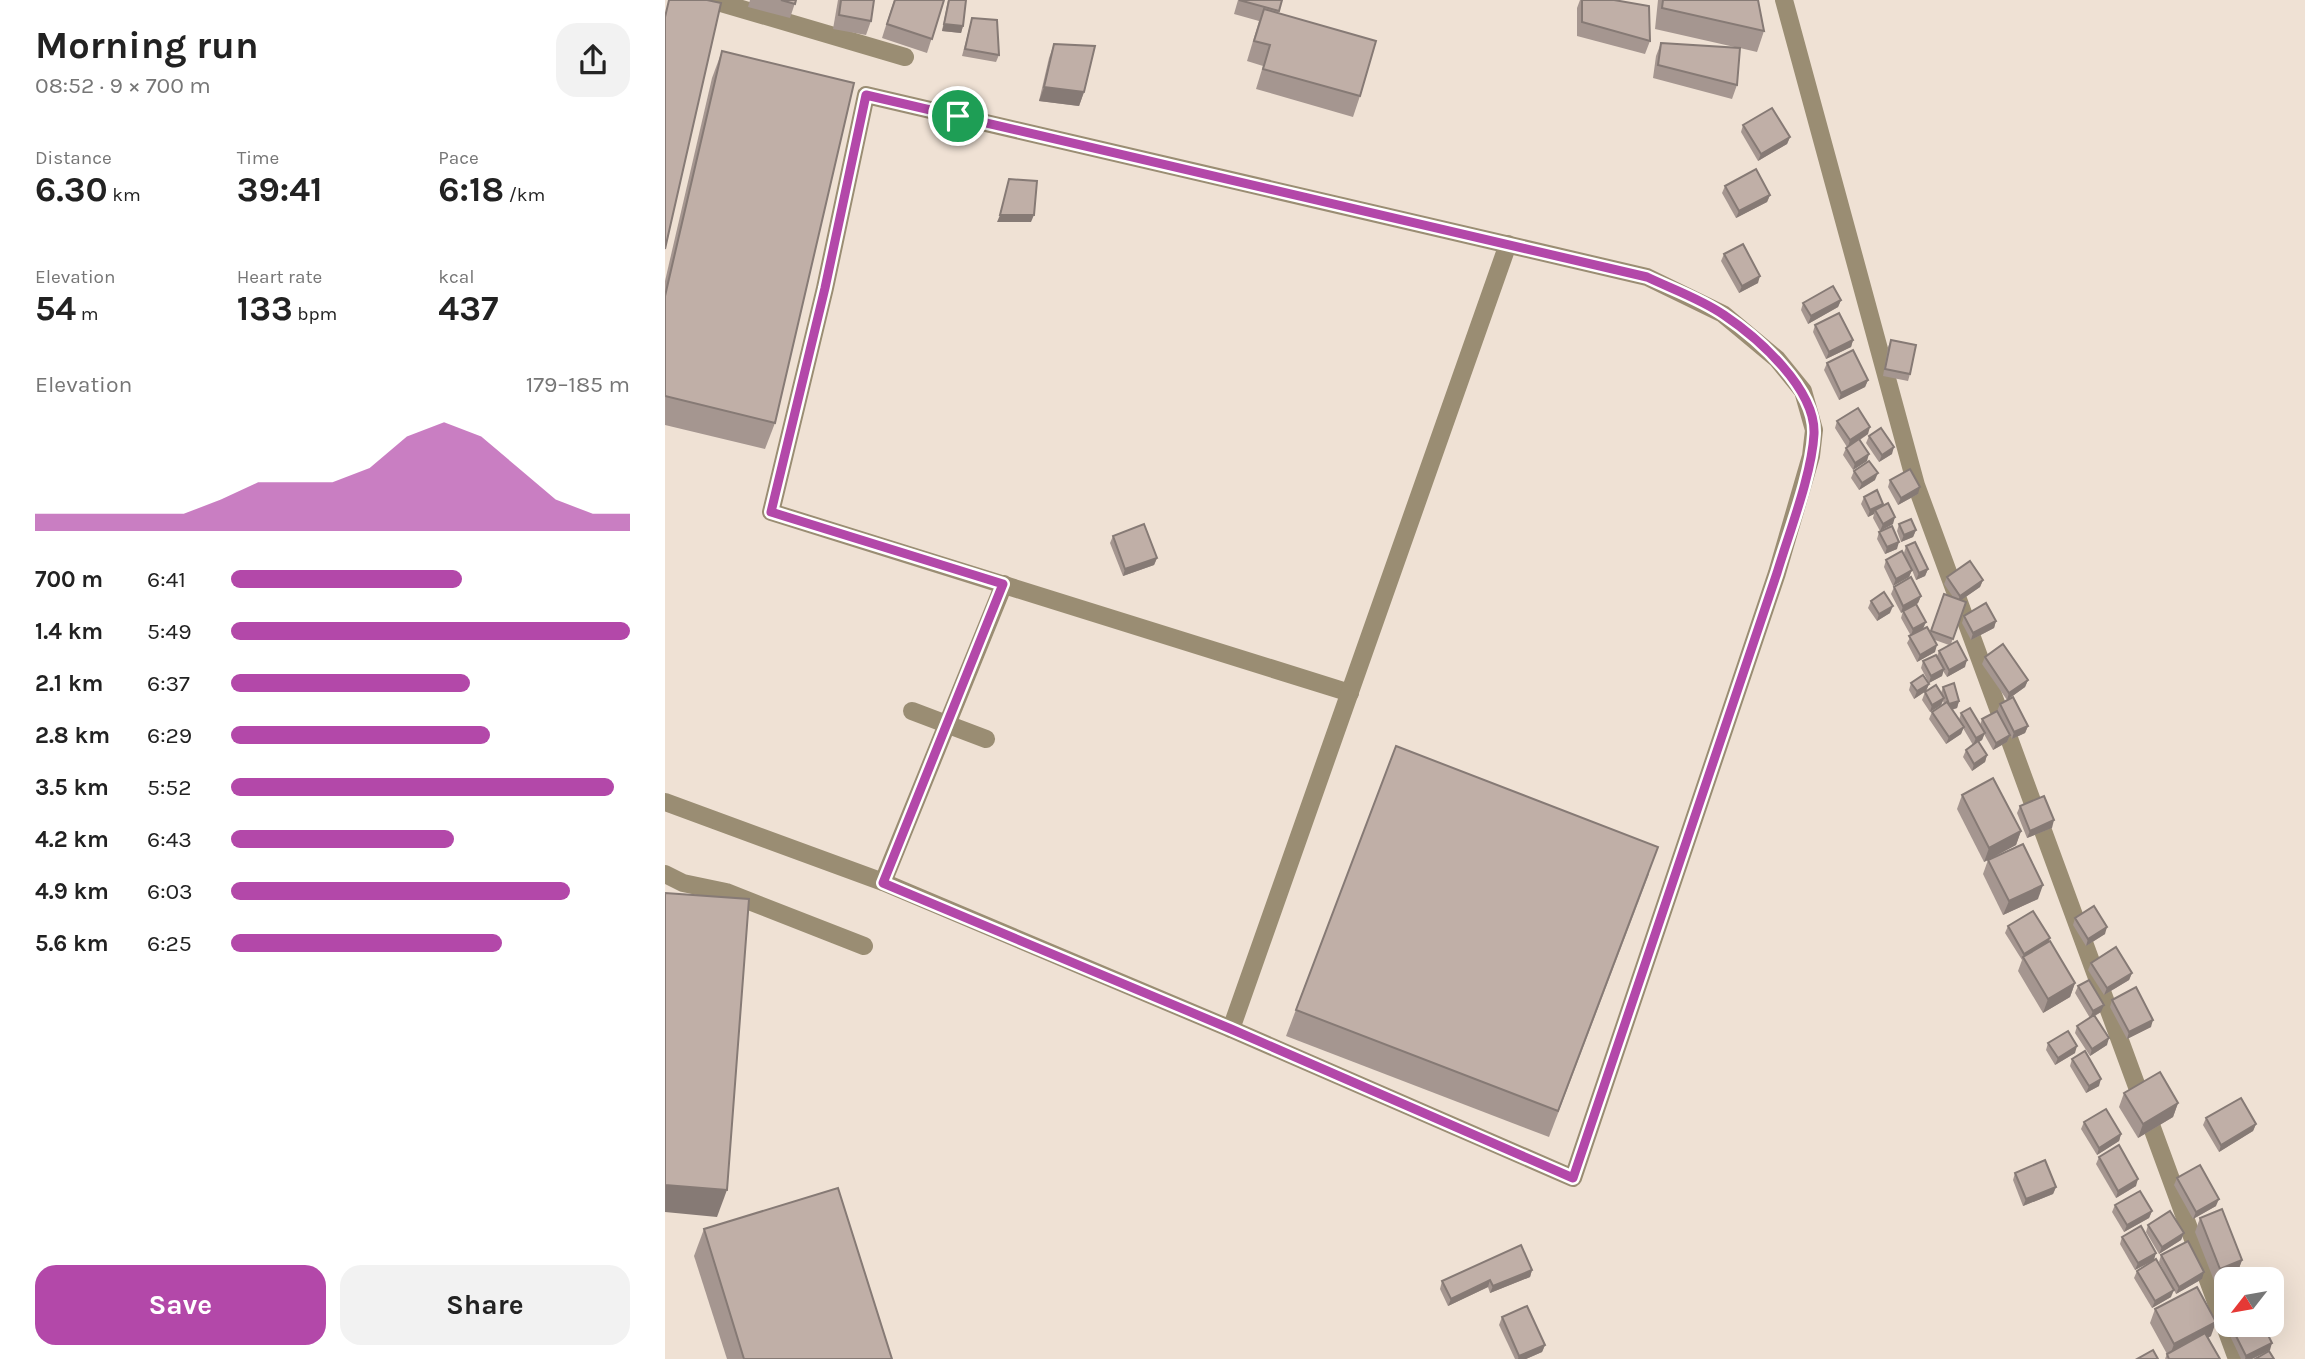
<!DOCTYPE html>
<meta charset="utf-8">
<style>
:root{--surface:#fff;--page:#f2f2f2;--text:#222;--muted:#767676;--accent:#b348a9}
body{margin:0;font-family:Karla,sans-serif;background:var(--page);color:var(--text);height:100vh;display:flex;flex-direction:column;font-size:26px;white-space:nowrap}
*{box-sizing:border-box;margin:0}
p{font-size:23px;color:var(--muted)}
.icon{flex:none;width:38px;height:38px;fill:none;stroke:currentColor;stroke-width:2;stroke-linecap:round;stroke-linejoin:round}
.map{position:relative;flex:1;overflow:hidden}
.side{display:flex;flex-direction:column;background:var(--surface);width:665px}
.side>*{flex:none}
.needle{width:46px;rotate:239deg}
.fabs{position:absolute;left:1549px;top:1267px;display:grid;gap:14px}
.fabs a{display:grid;place-items:center;width:70px;height:70px;border-radius:14px;background:var(--surface);box-shadow:0 7px 28px #0002;font-size:35px}
.pin{position:absolute;display:grid;place-items:center;width:60px;height:60px;color:#fff;margin:-30px;border:4px solid #fff;border-radius:50%;box-shadow:0 2px 7px #0007}
.round{display:grid;place-items:center;flex:none;width:74px;height:74px;border-radius:21px;background:var(--page)}
.head{display:flex;align-items:center;justify-content:space-between;height:119px;padding:0 35px}
h1{font-size:38px;font-weight:700;line-height:52px}
.stats{display:grid;grid-template-columns:repeat(3,1fr);gap:10px;height:119px;padding:7px 35px}
.stats div{display:grid;align-content:center}
.stats b{font-size:35px;font-weight:700}
.stats small{font-size:19px;font-weight:400}
.stats p{font-size:19px}
.chart{height:196px;padding:14px 35px}
.chart p{display:flex;justify-content:space-between}
.chart svg{width:100%;height:126px;margin-top:7px;fill:var(--accent);opacity:.7}
.button{display:flex;gap:14px;margin-top:auto;padding:14px 35px}
.button a{flex:1;height:80px;border-radius:21px;background:var(--accent);color:#fff;font-size:28px;font-weight:700;line-height:80px;text-align:center}
.button a+a{background:var(--page);color:var(--text)}
ul{padding:0 35px;list-style:none;font-size:23px}
li{display:grid;grid-template-columns:112px 84px 1fr;align-items:center;height:52px}
li i{height:18px;border-radius:9px;background:var(--accent)}
main{display:flex;flex:1;min-height:0}
.map>svg:first-child{display:block}
.lines{fill:none;stroke-linecap:round;stroke-linejoin:round}
.service{stroke:#9a8d73;stroke-width:18}
.minor{stroke:#9a8d73;stroke-width:18}
.wall{fill:#a59690}
.shaded-wall{fill:#867a75}
.building{fill:#c0afa7;stroke:#867a75;stroke-width:2}
.route-casing{stroke:#fff;stroke-width:14}
.route{stroke:#b348a9;stroke-width:9}
</style>
<main>
<section class="side">
<div class="head"><div><h1>Morning run</h1><p>08:52 · 9 × 700 m</p></div><a class="round"><svg class="icon" aria-label="share" viewBox="0 0 24 24"><path d="M12 15V3M7 8l5-5 5 5M5 13v7h14v-7"/></svg></a></div>
<div class="stats">
<div><p>Distance</p><b>6.30<small> km</small></b></div>
<div><p>Time</p><b>39:41</b></div>
<div><p>Pace</p><b>6:18<small> /km</small></b></div>
</div>
<div class="stats">
<div><p>Elevation</p><b>54<small> m</small></b></div>
<div><p>Heart rate</p><b>133<small> bpm</small></b></div>
<div><p>kcal</p><b>437</b></div>
</div>
<div class="chart"><p><span>Elevation</span>179–185 m</p>
<svg viewBox="0 0 160 44" preserveAspectRatio="none"><path d="M0 44V38L10 38L20 38L30 38L40 38L50 33L60 27L70 27L80 27L90 22L100 11L110 6L120 11L130 22L140 33L150 38L160 38V44z"/></svg>
</div>
<ul>
<li><b>700 m</b>6:41<i style="width:58%"></i></li>
<li><b>1.4 km</b>5:49<i style="width:100%"></i></li>
<li><b>2.1 km</b>6:37<i style="width:60%"></i></li>
<li><b>2.8 km</b>6:29<i style="width:65%"></i></li>
<li><b>3.5 km</b>5:52<i style="width:96%"></i></li>
<li><b>4.2 km</b>6:43<i style="width:56%"></i></li>
<li><b>4.9 km</b>6:03<i style="width:85%"></i></li>
<li><b>5.6 km</b>6:25<i style="width:68%"></i></li>
</ul>
<div class="button"><a>Save</a><a>Share</a></div>
</section>
<div class="map">
<svg width="1640" height="1359" viewBox="0 0 1640 1359">
<rect width="100%" height="100%" fill="#efe1d4"/>
<g class="lines">
<!-- service -->
<g class="service">
<polyline points="247,711 321,739"/>
<polyline points="0,802 218,882 566,1029 908,1178 1112,573 1146,456 1149,430 1138,391 1112,359 1058,314 982,277 201,95 160,288 106,512 685,693"/>
<polyline points="0,874 18,883 61,892 199,946"/>
<polyline points="218,882 339,584"/>
<polyline points="566,1029 843,244"/>
</g>
<!-- minor -->
<g class="minor">
<polyline points="46,0 240,57"/>
<polyline points="1119,0 1251,485 1572,1359"/>
</g>
</g>
<!-- wall -->
<g class="wall">
<polygon points="85,0 131,0 125,18 83,7"/>
<polygon points="173,0 209,0 206,21 201,35 168,29"/>
<polygon points="229,0 279,0 262,53 217,38"/>
<polygon points="283,0 301,0 298,26 296,33 277,31"/>
<polygon points="573,0 617,0 613,13 695,96 688,117 591,89 598,66 582,61 594,21 569,14"/>
<polygon points="915,0 949,0 985,41 980,54 912,36 912,8"/>
<polygon points="993,0 1093,0 1099,31 1092,52 1075,48 1072,85 1067,99 988,78 991,56 996,43 1074,48 990,29"/>
<polygon points="307,18 334,55 331,62 297,56"/>
<polygon points="389,44 419,92 414,106 374,101 384,58"/>
<polygon points="57,51 110,423 100,449 0,425 0,281 47,78"/>
<polygon points="1078,125 1125,137 1122,144 1093,161 1076,132"/>
<polygon points="1060,186 1105,195 1102,202 1071,218 1057,193"/>
<polygon points="1059,254 1093,283 1074,293 1056,261"/>
<polygon points="1176,300 1173,307 1143,324 1136,310 1138,303"/>
<polygon points="1150,325 1188,340 1186,347 1161,359 1148,332"/>
<polygon points="1226,340 1245,374 1243,381 1218,376 1223,347"/>
<polygon points="1162,363 1203,380 1200,387 1174,400 1159,370"/>
<polygon points="1172,421 1203,434 1195,440 1202,461 1188,470 1178,455 1181,448 1182,447 1170,428"/>
<polygon points="1204,436 1227,454 1214,462 1201,443"/>
<polygon points="1189,471 1210,480 1194,490 1186,478"/>
<polygon points="1225,480 1253,494 1233,505 1223,487"/>
<polygon points="1199,497 1218,504 1217,507 1228,524 1215,531 1208,518 1209,514 1203,517 1196,504"/>
<polygon points="1234,524 1251,530 1248,537 1236,542 1232,531"/>
<polygon points="1214,532 1232,549 1220,554 1212,539"/>
<polygon points="448,536 492,558 489,565 458,576 445,543"/>
<polygon points="1241,546 1263,569 1260,576 1251,580 1247,570 1244,577 1228,586 1219,567 1221,560 1246,569 1239,553"/>
<polygon points="1282,577 1318,580 1315,587 1296,600 1301,602 1286,644 1300,667 1282,677 1278,671 1277,676 1264,683 1256,668 1258,661 1272,656 1274,651 1284,645 1270,640 1270,652 1252,662 1242,643 1246,636 1236,618 1238,611 1236,613 1226,594 1229,587 1256,596 1253,603 1251,605 1258,629 1265,633 1279,594 1288,597 1279,584"/>
<polygon points="1206,601 1225,613 1212,621 1203,608"/>
<polygon points="1299,616 1331,621 1329,628 1306,640 1297,623"/>
<polygon points="1320,657 1363,680 1360,687 1342,700 1317,664"/>
<polygon points="1246,683 1264,684 1261,691 1249,699 1244,690"/>
<polygon points="1278,687 1294,701 1292,708 1287,710 1294,720 1296,713 1315,725 1317,719 1332,711 1335,704 1363,726 1360,733 1347,739 1345,735 1342,742 1328,750 1319,734 1317,740 1314,742 1322,755 1320,762 1307,771 1298,757 1301,750 1308,745 1298,728 1296,734 1281,744 1264,719 1267,712 1279,704 1278,701 1276,705 1265,712 1257,700 1260,692 1276,693"/>
<polygon points="731,746 984,874 884,1137 621,1036"/>
<polygon points="1297,795 1356,831 1351,845 1319,862 1292,809"/>
<polygon points="1355,806 1387,828 1362,838 1352,813"/>
<polygon points="1323,860 1373,899 1338,915 1318,874"/>
<polygon points="1410,918 1440,934 1421,946 1408,925"/>
<polygon points="1343,926 1385,938 1383,943 1410,983 1405,997 1378,1013 1353,971 1357,960 1340,933"/>
<polygon points="1426,963 1467,973 1464,980 1439,995 1423,970"/>
<polygon points="1413,986 1436,1012 1430,1016 1442,1045 1425,1056 1410,1033 1412,1026 1425,1018 1410,993"/>
<polygon points="1447,1000 1486,1027 1462,1039 1445,1007"/>
<polygon points="1383,1043 1410,1053 1390,1065 1381,1050"/>
<polygon points="1407,1059 1434,1086 1421,1093 1405,1066"/>
<polygon points="1459,1093 1513,1103 1508,1117 1473,1138 1454,1107"/>
<polygon points="1541,1118 1591,1124 1588,1131 1554,1152 1538,1125"/>
<polygon points="1419,1122 1456,1134 1454,1141 1432,1155 1416,1129"/>
<polygon points="1434,1157 1471,1186 1451,1198 1431,1164"/>
<polygon points="1350,1173 1391,1187 1388,1194 1358,1206 1348,1180"/>
<polygon points="1512,1178 1551,1206 1528,1219 1509,1185"/>
<polygon points="1450,1205 1487,1211 1484,1218 1459,1232 1447,1212"/>
<polygon points="1535,1218 1577,1260 1572,1274 1550,1283 1530,1232"/>
<polygon points="1483,1225 1519,1233 1516,1240 1494,1254 1481,1232"/>
<polygon points="39,1229 227,1359 62,1359 29,1256"/>
<polygon points="1457,1237 1489,1260 1470,1270 1455,1244"/>
<polygon points="1496,1255 1537,1279 1511,1294 1494,1262"/>
<polygon points="867,1270 865,1277 825,1293 823,1287 783,1306 775,1289 777,1281"/>
<polygon points="1472,1271 1506,1297 1487,1308 1469,1278"/>
<polygon points="1561,1299 1561,1325 1577,1325 1564,1332 1552,1310 1555,1303"/>
<polygon points="1490,1309 1546,1336 1543,1338 1555,1359 1500,1359 1502,1354 1485,1323"/>
<polygon points="837,1317 880,1345 877,1352 861,1359 850,1359 834,1325"/>
<polygon points="1568,1330 1605,1350 1587,1359 1576,1359 1566,1338"/>
</g>
<!-- shaded-wall -->
<g class="shaded-wall">
<polygon points="279,24 298,26 296,33 277,31"/>
<polygon points="379,87 419,92 414,106 374,101"/>
<polygon points="1125,137 1122,144 1093,161 1096,154"/>
<polygon points="1105,195 1102,202 1071,218 1074,211"/>
<polygon points="335,215 369,215 366,222 332,222"/>
<polygon points="1095,276 1093,283 1074,293 1077,286"/>
<polygon points="1176,300 1173,307 1143,324 1146,316"/>
<polygon points="1188,340 1186,347 1161,359 1164,352"/>
<polygon points="1203,380 1200,387 1174,400 1176,393"/>
<polygon points="1205,427 1203,434 1183,447 1185,440"/>
<polygon points="1229,447 1227,454 1214,462 1217,455"/>
<polygon points="1204,454 1202,461 1188,470 1190,463"/>
<polygon points="1213,473 1210,480 1194,490 1197,483"/>
<polygon points="1255,487 1253,494 1233,505 1236,498"/>
<polygon points="1218,504 1215,511 1210,510 1209,514 1203,517 1205,510"/>
<polygon points="1230,517 1228,524 1215,531 1218,524"/>
<polygon points="1251,530 1248,537 1236,542 1239,535"/>
<polygon points="1234,542 1232,549 1220,554 1222,547"/>
<polygon points="492,558 489,565 458,576 460,569"/>
<polygon points="1263,569 1260,576 1251,580 1254,573"/>
<polygon points="1247,570 1244,577 1228,586 1231,579"/>
<polygon points="1318,580 1315,587 1292,603 1295,596"/>
<polygon points="1256,596 1253,603 1236,613 1238,606"/>
<polygon points="1228,606 1225,613 1212,621 1214,614"/>
<polygon points="1331,621 1329,628 1306,640 1308,633"/>
<polygon points="1261,622 1258,629 1246,636 1248,629"/>
<polygon points="1272,645 1270,652 1252,662 1255,655"/>
<polygon points="1302,660 1300,667 1282,677 1284,670"/>
<polygon points="1279,669 1277,676 1264,683 1266,676"/>
<polygon points="1363,680 1360,687 1342,700 1344,693"/>
<polygon points="1264,684 1261,691 1249,699 1252,691"/>
<polygon points="1279,698 1276,705 1265,712 1267,705"/>
<polygon points="1294,701 1292,708 1281,711 1284,704"/>
<polygon points="1363,726 1360,733 1347,739 1349,732"/>
<polygon points="1299,727 1296,734 1281,744 1284,737"/>
<polygon points="1320,733 1317,740 1308,745 1311,738"/>
<polygon points="1345,735 1342,742 1328,750 1331,743"/>
<polygon points="1322,755 1320,762 1307,771 1309,764"/>
<polygon points="1389,820 1387,828 1362,838 1365,831"/>
<polygon points="1356,831 1351,845 1319,862 1324,848"/>
<polygon points="1378,885 1373,899 1338,915 1344,901"/>
<polygon points="1442,927 1440,934 1421,946 1423,939"/>
<polygon points="1385,938 1382,945 1358,957 1357,961 1359,954"/>
<polygon points="1467,973 1464,980 1439,995 1442,988"/>
<polygon points="1410,983 1405,997 1378,1013 1383,999"/>
<polygon points="1439,1005 1436,1012 1425,1018 1428,1011"/>
<polygon points="1488,1020 1486,1027 1462,1039 1464,1032"/>
<polygon points="1444,1038 1442,1045 1425,1056 1427,1049"/>
<polygon points="1412,1046 1410,1053 1390,1065 1393,1058"/>
<polygon points="1436,1079 1434,1086 1421,1093 1424,1086"/>
<polygon points="1513,1103 1508,1117 1473,1138 1478,1124"/>
<polygon points="1591,1124 1588,1131 1554,1152 1556,1145"/>
<polygon points="1456,1134 1454,1141 1432,1155 1434,1148"/>
<polygon points="1473,1179 1471,1186 1451,1198 1453,1191"/>
<polygon points="0,1185 62,1190 52,1217 0,1212"/>
<polygon points="1391,1187 1388,1194 1358,1206 1361,1199"/>
<polygon points="1554,1199 1551,1206 1528,1219 1531,1212"/>
<polygon points="1487,1211 1484,1218 1459,1232 1462,1225"/>
<polygon points="1519,1233 1516,1240 1494,1254 1497,1247"/>
<polygon points="1491,1253 1489,1260 1470,1270 1473,1263"/>
<polygon points="1577,1260 1572,1274 1550,1283 1555,1269"/>
<polygon points="867,1270 865,1277 825,1293 828,1286"/>
<polygon points="1539,1272 1537,1279 1511,1294 1514,1287"/>
<polygon points="825,1280 823,1287 783,1306 786,1299"/>
<polygon points="1509,1290 1506,1297 1487,1308 1490,1301"/>
<polygon points="1551,1322 1546,1336 1504,1358 1509,1344"/>
<polygon points="1566,1325 1577,1325 1564,1332"/>
<polygon points="1607,1343 1605,1350 1587,1359 1580,1359 1581,1356"/>
<polygon points="880,1345 877,1352 861,1359 853,1359 854,1356"/>
</g>
<!-- building -->
<g class="building">
<polygon points="4,0 42,0 56,3 0,249 0,17"/>
<polygon points="116,0 131,0 130,4"/>
<polygon points="176,0 209,0 206,21 174,15"/>
<polygon points="230,0 279,0 267,39 222,24"/>
<polygon points="284,0 301,0 298,26 279,24"/>
<polygon points="574,0 617,0 614,11"/>
<polygon points="917,0 949,0 984,6 985,41 917,22"/>
<polygon points="998,0 1093,0 1099,31 997,8"/>
<polygon points="599,9 711,41 695,96 598,69 605,45 589,41"/>
<polygon points="307,18 332,20 334,55 300,49"/>
<polygon points="996,43 1075,48 1072,85 993,65"/>
<polygon points="389,44 430,46 419,92 379,87"/>
<polygon points="57,51 189,83 110,423 0,396 0,296"/>
<polygon points="1107,108 1125,137 1096,154 1078,125"/>
<polygon points="1091,169 1105,195 1074,211 1060,186"/>
<polygon points="344,179 372,181 369,215 335,215"/>
<polygon points="1078,244 1095,276 1077,286 1059,254"/>
<polygon points="1168,286 1176,300 1146,316 1138,303"/>
<polygon points="1174,313 1188,340 1164,352 1150,325"/>
<polygon points="1226,340 1251,345 1245,374 1220,369"/>
<polygon points="1188,350 1203,380 1176,393 1162,363"/>
<polygon points="1193,408 1205,427 1185,440 1172,421"/>
<polygon points="1216,428 1229,447 1217,455 1204,436"/>
<polygon points="1194,439 1204,454 1190,463 1181,448"/>
<polygon points="1204,461 1213,473 1197,483 1189,471"/>
<polygon points="1245,469 1255,487 1236,498 1225,480"/>
<polygon points="1212,490 1218,504 1205,510 1199,497"/>
<polygon points="1223,503 1230,517 1218,524 1210,510"/>
<polygon points="1246,519 1251,530 1239,535 1234,524"/>
<polygon points="479,524 492,558 460,569 448,536"/>
<polygon points="1227,526 1234,542 1222,547 1214,532"/>
<polygon points="1250,542 1263,569 1254,573 1241,546"/>
<polygon points="1237,551 1247,570 1231,579 1221,560"/>
<polygon points="1305,561 1318,580 1295,596 1282,577"/>
<polygon points="1246,577 1256,596 1238,606 1229,587"/>
<polygon points="1219,592 1228,606 1214,614 1206,601"/>
<polygon points="1279,594 1301,602 1288,639 1266,631"/>
<polygon points="1321,603 1331,621 1308,633 1299,616"/>
<polygon points="1251,604 1261,622 1248,629 1238,611"/>
<polygon points="1262,627 1272,645 1255,655 1244,636"/>
<polygon points="1292,641 1302,660 1284,670 1274,651"/>
<polygon points="1338,644 1363,680 1344,693 1320,657"/>
<polygon points="1271,655 1279,669 1266,676 1258,661"/>
<polygon points="1258,675 1264,684 1252,691 1246,683"/>
<polygon points="1289,683 1294,701 1284,704 1278,687"/>
<polygon points="1271,685 1279,698 1267,705 1260,692"/>
<polygon points="1348,697 1363,726 1349,732 1335,704"/>
<polygon points="1282,702 1299,727 1284,737 1267,712"/>
<polygon points="1305,708 1320,733 1311,738 1296,713"/>
<polygon points="1332,711 1345,735 1331,743 1317,719"/>
<polygon points="1313,741 1322,755 1309,764 1301,750"/>
<polygon points="731,746 993,847 893,1111 631,1010"/>
<polygon points="1328,778 1356,831 1324,848 1297,795"/>
<polygon points="1379,796 1389,820 1365,831 1355,806"/>
<polygon points="1358,844 1378,885 1344,901 1323,860"/>
<polygon points="0,893 84,899 62,1190 0,1185"/>
<polygon points="1429,906 1442,927 1423,939 1410,918"/>
<polygon points="1368,911 1385,938 1359,954 1343,926"/>
<polygon points="1385,941 1410,983 1383,999 1358,957"/>
<polygon points="1451,947 1467,973 1442,988 1426,963"/>
<polygon points="1424,980 1439,1005 1428,1011 1413,986"/>
<polygon points="1471,987 1488,1020 1464,1032 1447,1000"/>
<polygon points="1429,1015 1444,1038 1427,1049 1412,1026"/>
<polygon points="1403,1031 1412,1046 1393,1058 1383,1043"/>
<polygon points="1420,1051 1436,1079 1424,1086 1407,1059"/>
<polygon points="1495,1072 1513,1103 1478,1124 1459,1093"/>
<polygon points="1576,1098 1591,1124 1556,1145 1541,1118"/>
<polygon points="1441,1109 1456,1134 1434,1148 1419,1122"/>
<polygon points="1454,1145 1473,1179 1453,1191 1434,1157"/>
<polygon points="1380,1160 1391,1187 1361,1199 1350,1173"/>
<polygon points="1535,1165 1554,1199 1531,1212 1512,1178"/>
<polygon points="173,1188 227,1359 79,1359 39,1229"/>
<polygon points="1475,1191 1487,1211 1462,1225 1450,1205"/>
<polygon points="1557,1209 1577,1260 1555,1269 1535,1218"/>
<polygon points="1505,1211 1519,1233 1497,1247 1483,1225"/>
<polygon points="1476,1226 1491,1253 1473,1263 1457,1237"/>
<polygon points="1523,1241 1539,1272 1514,1287 1496,1255"/>
<polygon points="856,1245 867,1270 828,1286 825,1280 786,1299 777,1281"/>
<polygon points="1491,1259 1509,1290 1490,1301 1472,1271"/>
<polygon points="1532,1287 1551,1322 1509,1344 1490,1309"/>
<polygon points="1561,1299 1561,1315 1555,1303"/>
<polygon points="862,1306 880,1345 854,1356 837,1317"/>
<polygon points="1580,1325 1598,1325 1607,1343 1581,1356 1568,1330"/>
<polygon points="1540,1333 1555,1359 1504,1359 1502,1354"/>
<polygon points="1488,1350 1493,1359 1472,1359"/>
<polygon points="1604,1351 1609,1359 1590,1359"/>
</g>
<g class="lines">
<defs>
<path id="route" d="M201 95 982 277C1007 289 1036 299 1059 315 1093 338 1151 389 1149 434 1147 474 1124 533 1112 573L908 1178 566 1029 218 883 338 584 106 512 160 288Z"/>
</defs>
<!-- route casing -->
<use href="#route" class="route-casing"/>
<!-- route -->
<use href="#route" class="route"/>
</g>
</svg>
<div class="fabs">
<a><svg class="needle" viewBox="-14 -14 28 28"><path d="M0-13l5 13h-10z" fill="#e53935"/><path d="M0 13l5-13h-10z" fill="#767676"/></svg></a>
</div>
<div class="pin" style="left:293px;top:116px;background:#1e9e55"><svg class="icon" aria-label="arrive" viewBox="0 0 24 24"><path d="M6 21V4h12l-3 4 3 4H6"/></svg></div>
</div>
</main>
